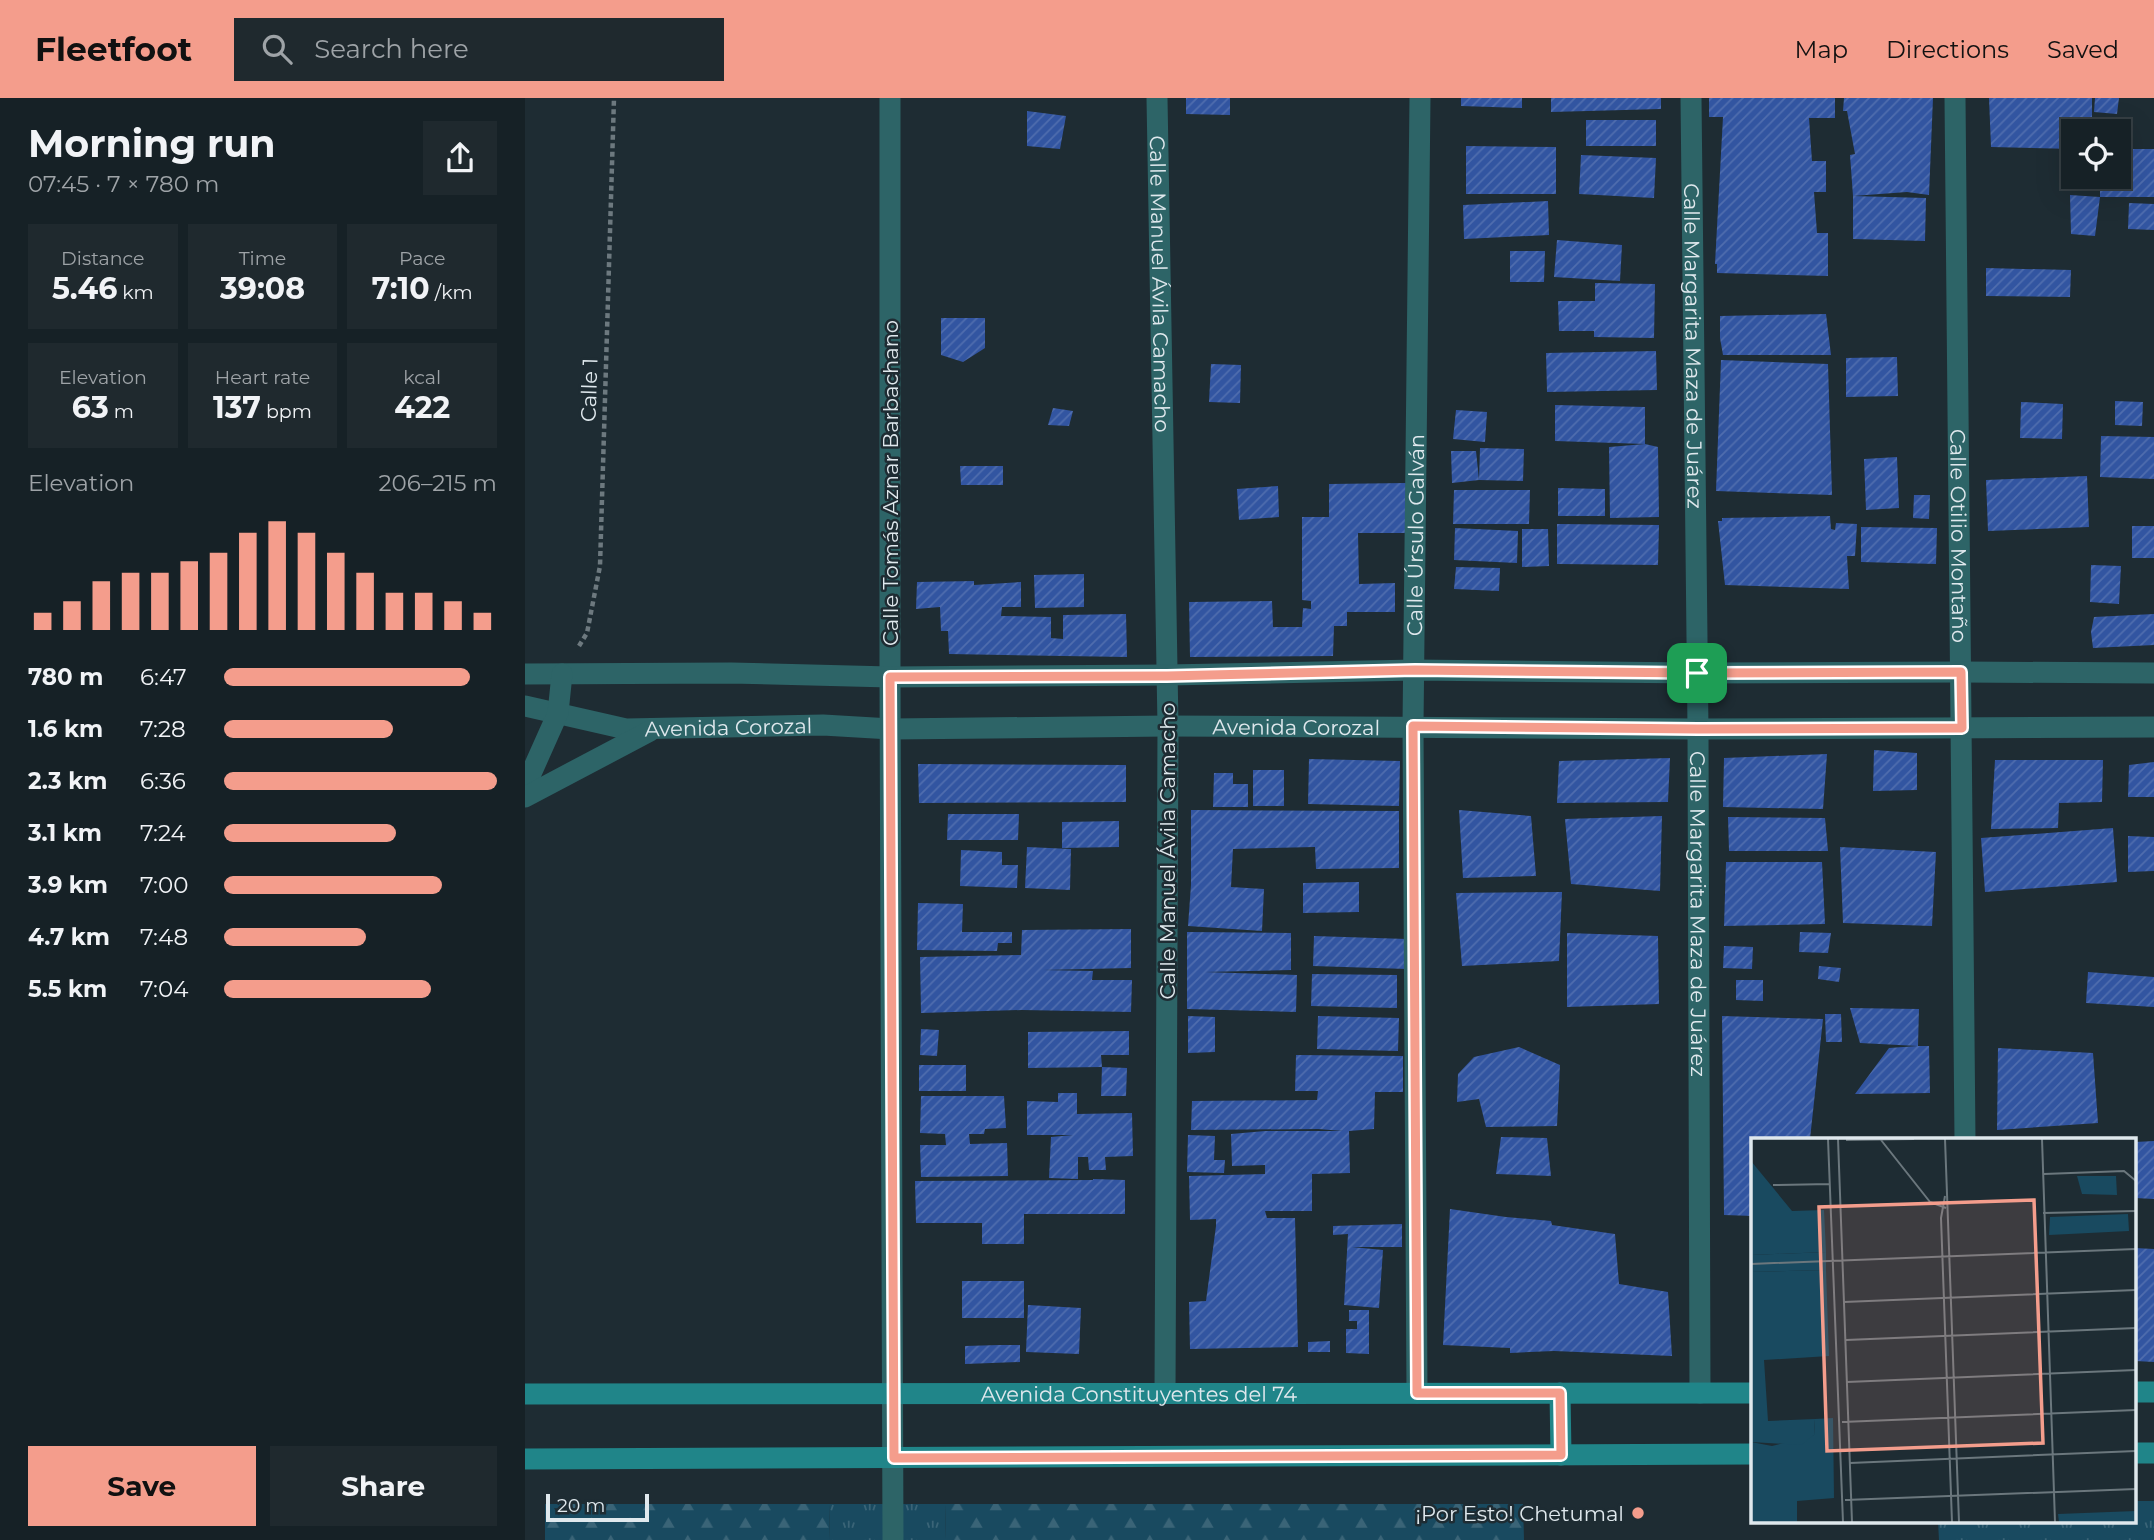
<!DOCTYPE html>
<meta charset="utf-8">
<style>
:root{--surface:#162126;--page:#1f292e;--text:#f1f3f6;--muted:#9ea3a7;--line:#353e43;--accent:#f49d8c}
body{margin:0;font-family:Montserrat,sans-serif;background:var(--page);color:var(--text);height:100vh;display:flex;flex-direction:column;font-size:26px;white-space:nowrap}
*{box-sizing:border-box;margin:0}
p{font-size:23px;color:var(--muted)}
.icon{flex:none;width:38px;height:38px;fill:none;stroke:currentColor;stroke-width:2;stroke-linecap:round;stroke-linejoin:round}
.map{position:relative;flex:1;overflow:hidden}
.sheet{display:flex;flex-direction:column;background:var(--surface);width:525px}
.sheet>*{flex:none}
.fabs{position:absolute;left:1536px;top:21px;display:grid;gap:14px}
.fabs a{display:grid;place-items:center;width:70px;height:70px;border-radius:0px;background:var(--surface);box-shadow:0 7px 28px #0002,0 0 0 2px var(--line);font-size:35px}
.scale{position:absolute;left:21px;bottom:18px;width:103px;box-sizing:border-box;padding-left:7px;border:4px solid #dfe8ed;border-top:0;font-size:19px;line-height:24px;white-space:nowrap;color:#dfe8ed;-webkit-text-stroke:5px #1e2c33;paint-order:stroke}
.pin{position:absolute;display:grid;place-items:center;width:60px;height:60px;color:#fff;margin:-30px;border-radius:14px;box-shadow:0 4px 10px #0006}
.round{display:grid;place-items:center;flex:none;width:74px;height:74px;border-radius:0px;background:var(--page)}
.summary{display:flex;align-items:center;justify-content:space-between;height:119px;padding:0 28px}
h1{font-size:38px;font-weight:700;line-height:52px}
.metrics{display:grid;grid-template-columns:repeat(3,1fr);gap:10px;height:119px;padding:7px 28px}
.metrics div{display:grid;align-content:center;border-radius:0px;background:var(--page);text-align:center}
.metrics b{font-size:30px;font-weight:700}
.metrics small{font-size:19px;font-weight:400}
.metrics p{font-size:19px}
.chart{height:196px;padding:14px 28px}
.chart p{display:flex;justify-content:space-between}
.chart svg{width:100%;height:126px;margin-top:7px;stroke:var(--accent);stroke-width:6}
.cta{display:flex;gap:14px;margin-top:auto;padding:14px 28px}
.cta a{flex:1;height:80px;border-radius:0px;background:var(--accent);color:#111;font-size:28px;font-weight:700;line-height:80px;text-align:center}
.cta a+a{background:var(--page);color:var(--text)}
ul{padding:0 28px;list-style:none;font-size:23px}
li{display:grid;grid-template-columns:112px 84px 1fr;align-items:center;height:52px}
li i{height:18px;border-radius:9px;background:var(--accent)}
header{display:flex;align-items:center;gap:42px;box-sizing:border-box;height:98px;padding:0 35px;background:var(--accent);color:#111}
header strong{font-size:33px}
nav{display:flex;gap:38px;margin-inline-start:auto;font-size:24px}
.search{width:490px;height:63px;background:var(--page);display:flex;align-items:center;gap:18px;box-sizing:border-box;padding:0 24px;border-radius:0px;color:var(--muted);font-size:26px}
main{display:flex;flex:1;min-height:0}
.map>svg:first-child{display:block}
.grass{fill:url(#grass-tufts)}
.forest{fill:url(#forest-firs)}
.building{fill:url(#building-hatch)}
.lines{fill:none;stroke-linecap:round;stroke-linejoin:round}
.path{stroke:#6d797f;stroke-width:4.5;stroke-dasharray:5 3.5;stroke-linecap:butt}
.street{stroke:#2d6467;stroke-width:21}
.secondary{stroke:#208589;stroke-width:21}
.route-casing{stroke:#fff;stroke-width:14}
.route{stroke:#f49d8c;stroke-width:9}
.poi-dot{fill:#f49d8c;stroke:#1e2c33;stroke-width:2.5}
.labels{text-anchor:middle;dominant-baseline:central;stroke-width:5;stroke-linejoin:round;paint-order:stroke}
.street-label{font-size:21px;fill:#dfe8ed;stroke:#1e2c33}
.poi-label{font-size:21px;fill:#dfe8ed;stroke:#1e2c33;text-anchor:end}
.inset-road{fill:none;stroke:#6b777d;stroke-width:2}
.view{fill:#f49d8c;fill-opacity:0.15;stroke:#f49d8c;stroke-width:3.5}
.inset-edge{fill:none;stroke:#dfe8ed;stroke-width:3.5}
</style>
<header>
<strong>Fleetfoot</strong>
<div class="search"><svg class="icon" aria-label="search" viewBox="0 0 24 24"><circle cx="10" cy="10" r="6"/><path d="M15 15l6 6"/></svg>Search here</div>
<nav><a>Map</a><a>Directions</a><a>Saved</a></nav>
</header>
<main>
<section class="sheet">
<div class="summary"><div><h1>Morning run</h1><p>07:45 · 7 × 780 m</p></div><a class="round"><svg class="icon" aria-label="share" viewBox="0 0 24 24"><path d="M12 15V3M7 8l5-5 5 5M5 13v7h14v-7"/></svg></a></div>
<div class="metrics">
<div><p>Distance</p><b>5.46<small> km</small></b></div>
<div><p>Time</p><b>39:08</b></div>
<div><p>Pace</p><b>7:10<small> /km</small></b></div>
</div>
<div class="metrics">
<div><p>Elevation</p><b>63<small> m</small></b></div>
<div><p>Heart rate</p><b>137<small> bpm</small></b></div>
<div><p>kcal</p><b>422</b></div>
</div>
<div class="chart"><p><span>Elevation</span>206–215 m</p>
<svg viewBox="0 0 160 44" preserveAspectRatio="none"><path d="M5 44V38M15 44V34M25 44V27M35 44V24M45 44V24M55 44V20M65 44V17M75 44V10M85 44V6M95 44V10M105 44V17M115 44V24M125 44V31M135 44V31M145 44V34M155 44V38"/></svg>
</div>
<ul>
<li><b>780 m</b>6:47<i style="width:90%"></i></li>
<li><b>1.6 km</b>7:28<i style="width:62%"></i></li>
<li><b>2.3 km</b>6:36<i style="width:100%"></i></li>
<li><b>3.1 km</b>7:24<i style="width:63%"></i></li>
<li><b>3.9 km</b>7:00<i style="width:80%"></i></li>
<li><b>4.7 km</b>7:48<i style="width:52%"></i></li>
<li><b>5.5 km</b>7:04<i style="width:76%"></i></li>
</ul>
<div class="cta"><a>Save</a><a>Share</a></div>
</section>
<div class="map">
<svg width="1629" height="1442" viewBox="0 0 1629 1442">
<defs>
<pattern id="grass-tufts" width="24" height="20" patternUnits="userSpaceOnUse" patternTransform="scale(1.75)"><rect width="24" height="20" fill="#194a60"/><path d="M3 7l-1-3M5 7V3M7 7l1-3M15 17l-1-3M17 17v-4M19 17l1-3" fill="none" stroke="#3a6477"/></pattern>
<pattern id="forest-firs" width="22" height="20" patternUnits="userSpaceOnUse" patternTransform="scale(1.75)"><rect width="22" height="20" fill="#194a60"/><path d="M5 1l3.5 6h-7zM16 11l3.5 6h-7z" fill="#3a6477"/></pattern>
<pattern id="building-hatch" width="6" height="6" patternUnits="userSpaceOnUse" patternTransform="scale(1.75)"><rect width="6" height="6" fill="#3255a1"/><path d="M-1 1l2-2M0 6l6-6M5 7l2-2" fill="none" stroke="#4f6dae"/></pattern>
</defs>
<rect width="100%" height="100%" fill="#1e2c33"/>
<!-- grass -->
<g class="grass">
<polygon points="1610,1403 1629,1403 1629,1442 1414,1442 1413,1423 1610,1423"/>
<polygon points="304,1406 421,1406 420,1442 305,1442"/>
</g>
<!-- forest -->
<g class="forest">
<polygon points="20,1406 304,1406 305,1442 20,1442"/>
<polygon points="421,1406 998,1406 999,1442 420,1442"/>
</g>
<!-- building -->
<g class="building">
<polygon points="661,0 705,0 705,17 661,16"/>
<polygon points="936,0 997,0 997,10 936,8"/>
<polygon points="1026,0 1136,0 1136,11 1026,14"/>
<polygon points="1184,0 1310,0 1310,20 1284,20 1287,63 1301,63 1301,94 1289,94 1292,135 1303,135 1303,178 1192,175 1192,166 1190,166 1198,19 1184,19"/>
<polygon points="1319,0 1408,0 1404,97 1382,94 1328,98 1401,100 1400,143 1328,141 1328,98 1325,57 1330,56 1322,13 1318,13"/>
<polygon points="1464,0 1567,0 1567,33 1549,33 1549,51 1466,49"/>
<polygon points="1570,0 1594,0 1592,16 1569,14"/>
<polygon points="502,13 541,18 535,51 502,48"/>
<rect x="1061" y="22" width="70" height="26"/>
<polygon points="941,48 1031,49 1031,96 941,96"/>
<polygon points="1594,51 1629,51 1629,99 1575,99 1570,138 1546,136 1545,97 1575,99 1575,79 1594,79"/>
<polygon points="1056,57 1131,60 1129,100 1054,96"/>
<polygon points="1023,103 1024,137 939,141 938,107"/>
<polygon points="1604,105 1629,106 1629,132 1603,131"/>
<polygon points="1032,142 1097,147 1095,183 1029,179"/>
<polygon points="985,153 1020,153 1019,184 985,184"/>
<polygon points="1461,170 1546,172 1545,199 1461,198"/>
<polygon points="1070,185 1130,186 1129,240 1069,239 1069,233 1034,233 1033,203 1070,203"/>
<polygon points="1301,216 1306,257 1198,257 1195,240 1195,218"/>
<polygon points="416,220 460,220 460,250 438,264 416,257"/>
<polygon points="1131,253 1132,292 1022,294 1021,255"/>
<polygon points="1372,259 1373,298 1321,299 1321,260"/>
<polygon points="1196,262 1303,266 1307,397 1191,393"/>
<polygon points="686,266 716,267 715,305 684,304"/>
<polygon points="1590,303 1618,304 1617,328 1590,327"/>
<polygon points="1496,304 1538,306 1537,341 1495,340"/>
<polygon points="1030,307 1120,309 1120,346 1030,343"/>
<polygon points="528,310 548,313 544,328 523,327"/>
<polygon points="931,312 962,314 960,344 928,341"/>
<polygon points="1576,338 1629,339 1629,381 1575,379"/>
<polygon points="1120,346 1133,349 1134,419 1085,420 1084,349"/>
<polygon points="955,350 999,351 998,383 954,382 927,385 926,353 951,353 954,382"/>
<polygon points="1372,359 1374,410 1341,412 1339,361"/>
<polygon points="435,368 478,368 478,387 436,387"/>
<polygon points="1562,378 1564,429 1463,433 1461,382"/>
<polygon points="881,385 882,435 833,435 834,486 870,485 870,514 822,514 822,528 809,528 808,558 665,559 664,504 747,503 748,529 777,529 778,510 786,511 786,503 777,502 777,419 804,419 804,386"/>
<polygon points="753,388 754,419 714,422 712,391"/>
<polygon points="1033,390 1080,391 1080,418 1033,418"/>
<polygon points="929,392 1005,392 1004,426 928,426"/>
<polygon points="1389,397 1405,397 1404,421 1388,420"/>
<polygon points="1305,418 1306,431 1310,432 1311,425 1332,426 1330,458 1322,458 1324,491 1200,487 1193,423 1197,423 1197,420"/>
<polygon points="1032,426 1134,427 1133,467 1032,466"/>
<rect x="1607" y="428" width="22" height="32"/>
<polygon points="1336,429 1412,430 1411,466 1336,464"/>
<polygon points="930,430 993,433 992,465 929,462"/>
<polygon points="997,431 1023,431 1024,468 997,469"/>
<polygon points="1566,467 1596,468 1594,506 1565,504"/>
<polygon points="931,469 975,470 974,493 929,491"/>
<polygon points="559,476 559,509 510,510 509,477"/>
<polygon points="449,483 449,487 496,484 496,509 477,509 476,518 526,519 526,540 538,541 538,517 601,516 602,559 424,556 423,533 416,533 415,509 391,511 392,484"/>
<polygon points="1629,516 1629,547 1568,550 1566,534 1569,519"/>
<polygon points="1349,652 1392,655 1392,692 1348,693"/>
<polygon points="1302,656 1298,711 1198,709 1199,660"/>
<polygon points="1145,660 1143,704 1032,705 1034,663"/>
<polygon points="784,661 875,663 874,708 783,706"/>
<polygon points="1470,662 1578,662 1577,704 1534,705 1533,730 1466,731"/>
<polygon points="1629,664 1629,699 1603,699 1604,667"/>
<polygon points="393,666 601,667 601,704 394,705"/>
<rect x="728" y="672" width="31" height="36"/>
<polygon points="689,675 708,675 708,686 723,686 723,709 688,709"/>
<polygon points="666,712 874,713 874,770 791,771 790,749 708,751 706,789 739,791 737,833 663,828 666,787"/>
<polygon points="934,712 1006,718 1011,778 938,780"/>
<polygon points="423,716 494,716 493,742 422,742"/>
<polygon points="1137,718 1135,793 1046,786 1040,721"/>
<polygon points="1203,719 1300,720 1303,753 1204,753"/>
<polygon points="594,723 594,749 537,750 537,724"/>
<polygon points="1588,730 1592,784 1460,794 1456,740"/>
<polygon points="1603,738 1629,739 1629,773 1603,774"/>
<polygon points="502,749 546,751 545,792 500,790"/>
<polygon points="1315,749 1411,754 1407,828 1318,825"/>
<polygon points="436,752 477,754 477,767 493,767 492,790 435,788"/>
<polygon points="1201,764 1297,764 1300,826 1199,828"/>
<polygon points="834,784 834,814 778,815 778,785"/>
<polygon points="1037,794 1034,863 937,868 931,795"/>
<polygon points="393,805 438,806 437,834 487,834 487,845 473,845 472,853 392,852"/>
<polygon points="606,831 606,870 518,872 568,873 567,882 607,882 606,914 497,912 396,915 395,859 496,857 497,832"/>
<polygon points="662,834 766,835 766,872 680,874 772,877 771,914 662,911"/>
<polygon points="1275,834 1306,835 1303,855 1274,854"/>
<polygon points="1042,835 1133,838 1134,906 1042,909"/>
<polygon points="789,838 882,841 882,871 788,868"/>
<polygon points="1199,848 1228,849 1227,871 1198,870"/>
<polygon points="1294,868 1316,870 1314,884 1293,881"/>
<polygon points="1563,874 1629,879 1629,909 1561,905"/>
<polygon points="787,876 872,877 872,910 786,908"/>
<polygon points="1211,882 1238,882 1238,903 1211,902"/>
<polygon points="1325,910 1394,911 1393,948 1404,948 1405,995 1330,996 1364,950 1393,948 1335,945"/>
<polygon points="1300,916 1316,916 1317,944 1301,944"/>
<polygon points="663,918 690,919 690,954 663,955"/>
<polygon points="793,918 874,920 873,953 792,951"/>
<polygon points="1197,918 1298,921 1285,1041 1228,1041 1228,1118 1199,1117"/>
<polygon points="396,931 414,932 412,958 395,957"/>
<polygon points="604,933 604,957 576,957 577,969 503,970 503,934"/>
<polygon points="994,949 1035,967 1032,1028 961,1029 954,1001 932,1004 933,976 949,959"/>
<polygon points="1473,950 1568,955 1573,1025 1472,1032"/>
<polygon points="771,957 878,958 878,994 850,994 849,1031 824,1033 825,1075 787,1076 787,1113 740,1113 742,1120 770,1120 773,1249 665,1251 664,1204 681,1203 691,1128 691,1121 665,1122 664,1078 740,1076 740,1067 707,1068 706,1036 740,1033 818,1033 793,1031 666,1032 667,1003 792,1002 793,993 770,993"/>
<rect x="394" y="967" width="47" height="26"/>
<polygon points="577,969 602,970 601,998 576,998"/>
<polygon points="533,995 552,995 552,1016 607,1015 608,1058 580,1059 581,1072 564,1072 563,1059 553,1059 553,1081 524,1080 526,1039 548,1037 502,1037 502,1003 533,1004"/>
<polygon points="396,998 479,998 481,1030 460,1031 459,1036 444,1036 445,1046 482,1045 483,1078 396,1079 395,1047 421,1047 420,1036 395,1035"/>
<polygon points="663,1037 690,1038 689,1062 700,1062 699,1075 662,1074"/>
<polygon points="976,1039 1022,1040 1026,1078 971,1076"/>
<polygon points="1629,1043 1629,1101 1610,1100 1610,1044"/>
<polygon points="568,1081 600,1082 600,1116 499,1116 499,1146 457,1146 457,1125 391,1125 390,1083 568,1082"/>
<polygon points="925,1111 981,1119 1026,1123 1027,1127 1090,1136 1094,1186 1143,1194 1147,1258 1029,1253 985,1255 985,1250 918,1247"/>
<polygon points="877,1126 877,1149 827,1149 858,1152 854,1210 819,1207 823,1136 808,1137 808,1128"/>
<polygon points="1610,1150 1629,1151 1629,1264 1610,1263"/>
<rect x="437" y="1183" width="62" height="37"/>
<polygon points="503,1207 556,1210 554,1256 501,1254"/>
<polygon points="824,1212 844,1212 844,1256 821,1255 821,1231 832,1231 832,1223 824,1223"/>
<polygon points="805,1243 805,1254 783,1254 783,1244"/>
<polygon points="474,1247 495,1247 495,1264 440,1266 440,1248"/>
</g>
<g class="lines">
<!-- path -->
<polyline class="path" points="54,548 62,535 75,468 89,0"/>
<!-- street -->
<g class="street">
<polyline points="365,0 365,579 368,1442"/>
<path id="s1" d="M632 0 643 628 640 1295"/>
<path id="s2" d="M1166 0 1173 631 1175 1295"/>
<path id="s3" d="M1430 0 1440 1041"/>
<polyline points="0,576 206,575 365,579 642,577 890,572 1172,575 1436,574 1629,575"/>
<path id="s4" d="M0 608 101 631 298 627 366 631 643 628 1173 631 1629 629"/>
<polyline points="0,689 33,615 37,576"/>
<polyline points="0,699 125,633"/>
<path id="s5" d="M892 1295 888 628 895 0"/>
</g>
<!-- secondary -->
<g class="secondary">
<polyline points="1610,1294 1629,1294"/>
<polyline points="1035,1295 1036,1357"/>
<path id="s6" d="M0 1296 1228 1295"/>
<polyline points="1610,1355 1629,1355"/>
<polyline points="0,1361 1228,1356"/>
</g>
</g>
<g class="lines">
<defs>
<polygon id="route" points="890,572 1172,575 1436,574 1437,630 1173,631 888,628 892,1295 1035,1295 1036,1357 369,1360 365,579 642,578"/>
</defs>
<!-- route casing -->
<use href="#route" class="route-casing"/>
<!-- route -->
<use href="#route" class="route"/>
</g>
<!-- markers -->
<circle class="poi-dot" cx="1113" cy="1415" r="7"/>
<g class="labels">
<!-- street labels -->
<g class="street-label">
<text stroke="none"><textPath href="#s1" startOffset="186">Calle Manuel Ávila Camacho</textPath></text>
<text stroke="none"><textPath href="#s2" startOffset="248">Calle Margarita Maza de Juárez</textPath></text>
<text transform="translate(64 292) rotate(-88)">Calle 1</text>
<text transform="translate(365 385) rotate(-90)">Calle Tomás Aznar Barbachano</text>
<text stroke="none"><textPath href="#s5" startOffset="858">Calle Úrsulo Galván</textPath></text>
<text stroke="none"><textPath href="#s3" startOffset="438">Calle Otilio Montaño</textPath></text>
<text stroke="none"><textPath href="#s4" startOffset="774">Avenida Corozal</textPath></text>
<text stroke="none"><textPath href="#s4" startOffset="206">Avenida Corozal</textPath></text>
<text transform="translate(642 753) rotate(-90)">Calle Manuel Ávila Camacho</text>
<text stroke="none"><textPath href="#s2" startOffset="816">Calle Margarita Maza de Juárez</textPath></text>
<text stroke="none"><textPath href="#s6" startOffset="614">Avenida Constituyentes del 74</textPath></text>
</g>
<!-- poi labels -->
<g class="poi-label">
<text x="1099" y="1415">¡Por Esto! Chetumal</text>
</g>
</g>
<!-- overview -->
<g transform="translate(1226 1040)">
<rect width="385" height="385" fill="#1e2c33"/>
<path d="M75 114V132L0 134V117ZM82 280 83 360 46 363V384H0V304L21 308 63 297 64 281Z" fill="#194a60"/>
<path d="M0 23 41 73 73 72 75 114 0 117ZM326 38H365L366 57 331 56ZM377 76 378 93 298 97 299 79ZM75 132 78 218 13 222 17 283 64 281 63 297 50 307 0 304V134ZM385 373V384H308L307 376Z" fill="#194a60"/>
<path class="inset-road" d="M77 1 92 384M87 1 101 384M194 1 208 384M291 1 304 384M95 2 163 1M130 2 179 64 195 70M293 36 373 33 385 43M22 47 79 46M194 58 190 80 201 384M292 75 385 73M0 126 385 111M93 164 385 152M95 202 385 190M96 244 385 232M91 284 385 272M99 325 385 313M94 362 385 351"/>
<path class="view" d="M283 62 292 305 76 313 68 69Z"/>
<rect width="385" height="385" class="inset-edge"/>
</g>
</svg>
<div class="fabs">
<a><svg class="icon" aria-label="locate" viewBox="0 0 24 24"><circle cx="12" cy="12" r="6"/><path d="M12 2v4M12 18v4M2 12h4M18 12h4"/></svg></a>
</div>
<div class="scale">20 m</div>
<div class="pin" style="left:1172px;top:575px;background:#1e9e55"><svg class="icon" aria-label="arrive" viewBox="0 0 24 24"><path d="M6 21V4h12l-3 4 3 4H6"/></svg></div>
</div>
</main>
